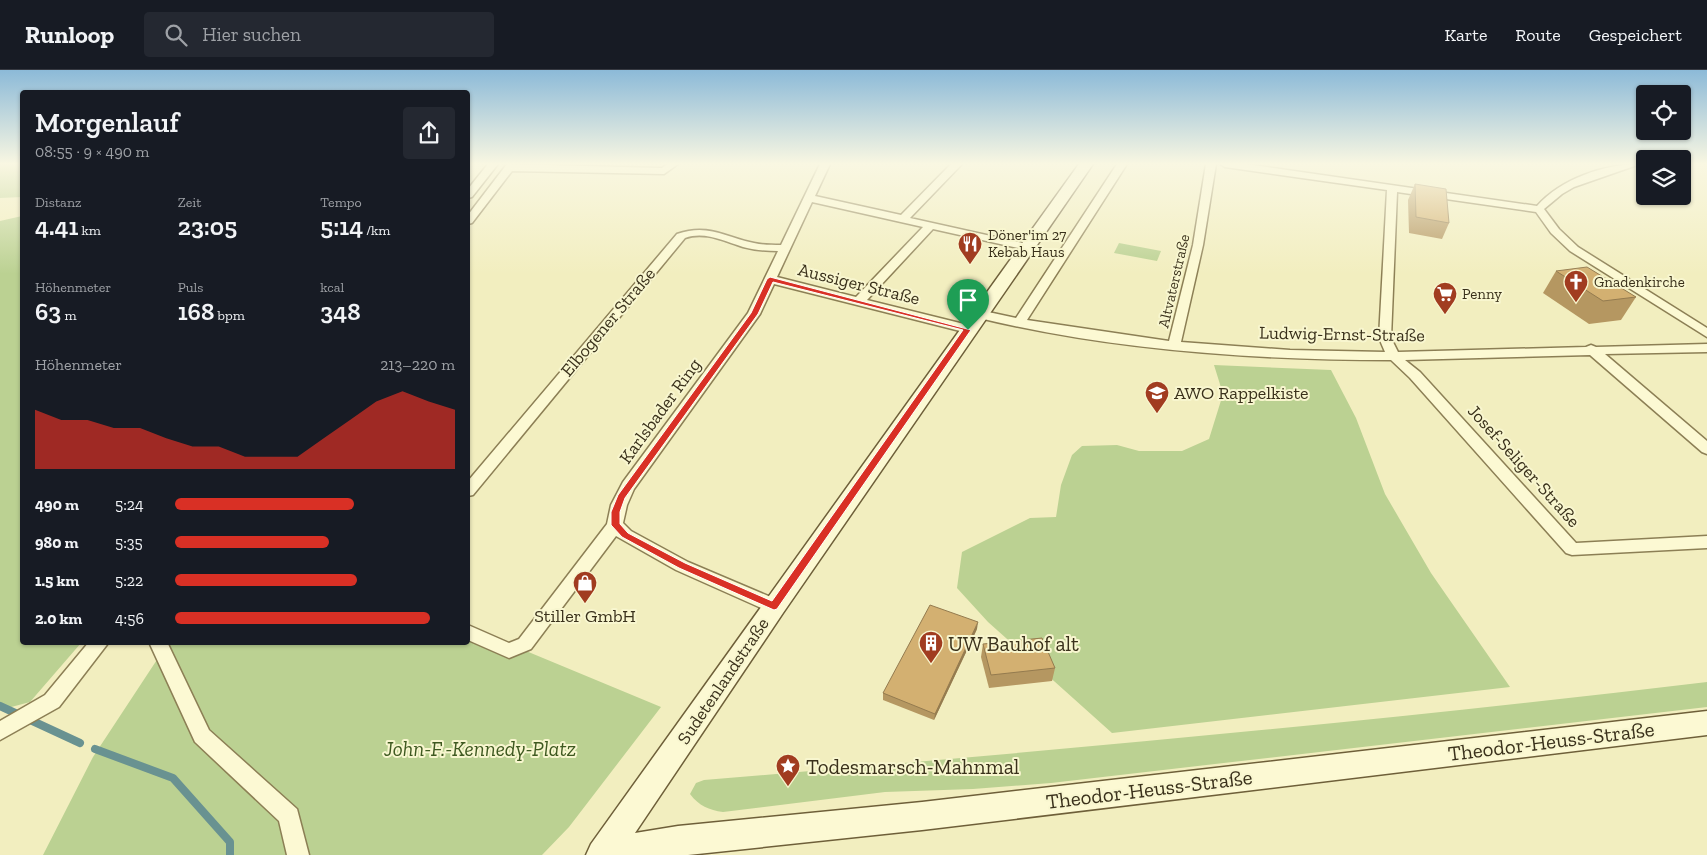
<!DOCTYPE html>
<html lang="de">
<meta charset="utf-8">
<style>
:root{--surface:#171b24;--page:#242831;--text:#f1f3f6;--muted:#9ea1a6;--line:#363941;--accent:#d93025}
body{margin:0;font-family:"Zilla Slab",serif;background:var(--page);color:var(--text);height:100vh;display:flex;flex-direction:column;font-size:19px;white-space:nowrap}
*{box-sizing:border-box;margin:0}
p{font-size:16px;color:var(--muted)}
.icon{flex:none;width:28px;height:28px;fill:none;stroke:currentColor;stroke-width:2;stroke-linecap:round;stroke-linejoin:round}
.map{position:relative;flex:1;overflow:hidden}
.drawer{position:absolute;left:20px;top:20px;width:450px;height:555px;display:flex;flex-direction:column;background:var(--surface);border-radius:5px;box-shadow:0 1px 4px #0004}
.drawer>*{flex:none}
.buttons{position:absolute;left:1636px;top:15px;display:grid;gap:10px}
.buttons a{display:grid;place-items:center;width:55px;height:55px;border-radius:5px;background:var(--surface);box-shadow:0 1px 4px #0004;font-size:25px}
.pin{position:absolute;display:grid;place-items:center;width:42px;height:42px;color:#fff;margin:-51px -21px;border-radius:50% 50% 50% 0;rotate:-45deg;box-shadow:0 0 5px #0007}
.pin .icon{rotate:45deg}
.round{display:grid;place-items:center;flex:none;width:52px;height:52px;border-radius:5px;background:var(--page)}
.summary{display:flex;align-items:center;justify-content:space-between;height:85px;padding:0 15px}
h1{font-size:28px;font-weight:600;line-height:38px}
.metrics{display:grid;grid-template-columns:repeat(3,1fr);gap:8px;height:85px;padding:5px 15px}
.metrics div{display:grid;align-content:center}
.metrics b{font-size:25px;font-weight:600}
.metrics small{font-size:14px;font-weight:400}
.metrics p{font-size:14px}
.chart{height:140px;padding:10px 15px}
.chart p{display:flex;justify-content:space-between}
.chart svg{width:100%;height:90px;margin-top:5px;fill:var(--accent);opacity:.7}
ul{padding:0 15px;list-style:none;font-size:16px}
li{display:grid;grid-template-columns:80px 60px 1fr;align-items:center;height:38px}
li i{height:12px;border-radius:6px;background:var(--accent)}
header{display:flex;align-items:center;gap:30px;box-sizing:border-box;height:70px;padding:0 25px;background:var(--surface);border-bottom:1px solid var(--line)}
header strong{font-size:24px}
nav{display:flex;gap:28px;margin-inline-start:auto;font-size:18px}
.search{width:350px;height:45px;background:var(--page);display:flex;align-items:center;gap:12px;box-sizing:border-box;padding:0 18px;border-radius:5px;color:var(--muted);font-size:19px}
.map>svg:first-child{display:block}
.green{fill:#bbd192}
.lines{fill:none;stroke-linecap:round;stroke-linejoin:round}
.stream{stroke:#699291;stroke-width:8}
.street-casing{stroke:#8c7f55;stroke-width:3}
.secondary-casing{stroke:#6e5f39;stroke-width:3}
.street{fill:#fcf9d3;fill-rule:evenodd}
.secondary{fill:#fcf9d3;fill-rule:evenodd}
.wall{fill:#b59761}
.shaded-wall{fill:#947b4f}
.building{fill:#d3b071;stroke:#947b4f}
.route{fill:#d93025;stroke:#fff;fill-rule:evenodd}
.labels{text-anchor:middle;dominant-baseline:central;stroke-width:4;stroke-linejoin:round;paint-order:stroke}
.far-poi-label{font-size:15px;fill:#3a311b;stroke:#f8f6cf;text-anchor:start}
.far-street-label{font-size:15px;fill:#3a311b;stroke:#f8f6cf}
.street-label{font-size:18px;fill:#3a311b;stroke:#f8f6cf}
.poi-label{font-size:18px;fill:#3a311b;stroke:#f8f6cf;text-anchor:start}
.near-poi-label{font-size:21px;fill:#3a311b;stroke:#f8f6cf;text-anchor:start}
.near-street-label{font-size:21px;fill:#3a311b;stroke:#f8f6cf}
.near-park-label{font-size:21px;font-style:italic;fill:#3e5920;stroke:#f8f6cf}
</style>
<header>
<strong>Runloop</strong>
<div class="search"><svg class="icon" aria-label="search" viewBox="0 0 24 24"><circle cx="10" cy="10" r="6"/><path d="M15 15l6 6"/></svg>Hier suchen</div>
<nav><a>Karte</a><a>Route</a><a>Gespeichert</a></nav>
</header>
<div class="map">
<svg width="1707" height="785" viewBox="0 0 1707 785">
<rect width="100%" height="100%" fill="#f2eebf"/>
<!-- green -->
<g class="green">
<polygon points="0,94 22,94 22,127 0,128"/>
<polygon points="22,146 22,572 81,573 30,632 0,640 0,151"/>
<polygon points="1119,173 1161,181 1157,191 1114,183"/>
<polygon points="1214,295 1331,300 1356,348 1385,424 1431,503 1510,617 1112,663 988,552 957,518 962,482 1030,448 1056,447 1061,415 1072,385 1082,376 1117,375 1139,381 1182,381 1209,369 1223,324"/>
<polygon points="468,557 661,637 569,757 542,785 43,785 93,687 168,573 468,572"/>
<path d="M1707 612V637L1051 713 973 719 885 722 723 742C709 740 699 736 690 724L696 713 704 710C1039 682 1373 652 1707 612Z"/>
</g>
<g class="lines">
<!-- stream -->
<g class="stream">
<polyline points="0,636 80,673"/>
<polyline points="95,679 173,708 230,772 230,785"/>
</g>
<defs>
<g id="street">
<polygon points="488,94 498,94 472,127 468,128 468,119"/>
<polygon points="507,94 662,98 667,94 678,94 664,104 512,101 472,153 468,154 468,145"/>
<path d="M820 94H830L815 126 901 145 951 94H962L910 148 1027 174 1032 177 1027 180 933 159 867 230 972 256 974 259 972 262 968 263 774 214 760 244 634 419 627 435 623 453 631 461 688 492 780 531 783 536 780 541 774 543 768 541 676 500 616 466 531 579 509 588 468 570V555L509 573 519 569 607 454 611 435 623 412 748 243 778 181C766 181 754 180 743 177 723 171 705 161 685 168L473 425 468 426V411L677 164C708 153 725 167 754 173 763 175 772 175 781 175ZM812 132 923 157 856 227 777 207Z"/>
<path d="M1117 94H1127L1027 250 1169 271 1193 175 1206 94H1216L1203 175 1181 272 1290 280 1385 282 1379 268 1387 120 1225 97 1220 94H1246L1537 136C1561 109 1604 94 1640 94L1574 117 1562 124 1544 139 1559 159 1578 177 1707 258V267L1570 181 1551 163 1536 142 1397 122 1391 268 1398 282 1586 277 1591 275 1596 277 1707 274V282L1605 284 1707 371V384L1702 382 1590 285 1405 290 1420 302 1576 473 1707 466V478L1572 485 1566 483 1410 308 1391 290C1252 290 1109 280 975 247L973 244 979 240 1016 248Z"/>
<polygon points="89,572 109,572 59,637 0,670 0,651 45,625"/>
<polygon points="149,572 167,572 209,660 297,739 309,785 287,785 279,751 195,672"/>
</g>
<polygon id="secondary" points="1079,94 1093,94 783,543 635,763 678,756 922,732 1707,641 1707,665 922,760 688,785 586,785 591,774"/>
</defs>
<!-- street casing -->
<use href="#street" class="street-casing"/>
<!-- secondary casing -->
<use href="#secondary" class="secondary-casing"/>
<!-- street -->
<use href="#street" class="street"/>
<!-- secondary -->
<use href="#secondary" class="secondary"/>
</g>
<!-- wall -->
<g class="wall">
<polygon points="1415,114 1449,153 1442,169 1409,163 1408,130"/>
<polygon points="1556,201 1636,227 1621,250 1589,254 1543,223"/>
<polygon points="977,559 934,650 883,630 883,623"/>
<polygon points="983,574 1055,598 1052,611 989,618 981,587"/>
</g>
<!-- shaded-wall -->
<polygon class="shaded-wall" points="978,552 977,559 934,650 935,644"/>
<!-- building -->
<g class="building">
<polygon points="1415,114 1446,119 1449,153 1416,147"/>
<polygon points="1587,197 1636,227 1603,231 1556,201"/>
<polygon points="930,535 978,552 935,644 883,623"/>
<polygon points="1042,568 1055,598 991,605 983,574"/>
</g>
<!-- sky -->
<linearGradient id="sky" x2="0" y2="1"><stop stop-color="#8cbad8"/><stop offset="0.46" stop-color="#f9f7e2"/><stop offset="1" stop-color="#f9f7e2" stop-opacity="0"/></linearGradient>
<rect width="1707" height="204" fill="url(#sky)"/>
<!-- route -->
<path class="route" d="M770 207 971 260 777 539 774 540 679 498 622 467 611 455V442L618 425 751 243 767 209ZM773 212 963 260 772 531 685 493 628 463 620 454V442L625 428 758 244Z"/>
<!-- icons -->
<defs>
<symbol id="restaurant-pin" viewBox="-11 -11 22 30"><path d="M0 17L-7.5 6A9.5 9.5 0 1 1 7.5 6Z" fill="#a13c20" stroke="#f8f6cf"/><path d="M-5-6h1v4h1v-4h1v4h1v-4h1v5L-1.5 .5V6h-2V.5L-5-1ZM5-6V6H3V1.5H1.5Q1.5-4 5-6Z" fill="#fff"/></symbol>
<symbol id="church-pin" viewBox="-11 -11 22 30"><path d="M0 17L-7.5 6A9.5 9.5 0 1 1 7.5 6Z" fill="#a13c20" stroke="#f8f6cf"/><path d="M-1.2-6h2.4v3.5h3.3v2.4h-3.3V6h-2.4V-.1h-3.3v-2.4h3.3Z" fill="#fff"/></symbol>
<symbol id="supermarket-pin" viewBox="-11 -11 22 30"><path d="M0 17L-7.5 6A9.5 9.5 0 1 1 7.5 6Z" fill="#a13c20" stroke="#f8f6cf"/><path d="M-6-5.5h2.5l.6 2H6L4.5 2H-2.5L-4.4-4H-6ZM-1.5 3.2a1.3 1.3 0 1 0 .1 0ZM3 3.2a1.3 1.3 0 1 0 .1 0Z" fill="#fff"/></symbol>
<symbol id="school-pin" viewBox="-11 -11 22 30"><path d="M0 17L-7.5 6A9.5 9.5 0 1 1 7.5 6Z" fill="#a13c20" stroke="#f8f6cf"/><path d="M0-5L7-2L0 1L-7-2ZM-4 1L0 2.5L4 1V4Q0 6-4 4Z" fill="#fff"/></symbol>
<symbol id="shop-pin" viewBox="-11 -11 22 30"><path d="M0 17L-7.5 6A9.5 9.5 0 1 1 7.5 6Z" fill="#a13c20" stroke="#f8f6cf"/><path d="M-5-2.5h2.3a2.7 3.5 0 0 1 5.4 0H5L5.5 6h-11ZM-1.5-2.5h3a1.5 2.3 0 0 0-3 0Z" fill="#fff"/></symbol>
<symbol id="building-pin" viewBox="-11 -11 22 30"><path d="M0 17L-7.5 6A9.5 9.5 0 1 1 7.5 6Z" fill="#a13c20" stroke="#f8f6cf"/><path d="M-4-6H4V6H1V3H-1V6H-4ZM-2.5-4.3h1.7v1.8h-1.7ZM.8-4.3h1.7v1.8H.8ZM-2.5-1h1.7V.8h-1.7ZM.8-1h1.7V.8H.8Z" fill="#fff"/></symbol>
<symbol id="sight-pin" viewBox="-11 -11 22 30"><path d="M0 17L-7.5 6A9.5 9.5 0 1 1 7.5 6Z" fill="#a13c20" stroke="#f8f6cf"/><path d="M0-6L1.8-2.2L6-1.7L2.9 1.2L3.7 5.4L0 3.3L-3.7 5.4L-2.9 1.2L-6-1.7L-1.8-2.2Z" fill="#fff"/></symbol>
</defs>
<g fill-rule="evenodd">
<use href="#restaurant-pin" x="956" y="160" width="28" height="38"/>
<use href="#church-pin" x="1562" y="198" width="28" height="38"/>
<use href="#supermarket-pin" x="1431" y="210" width="28" height="38"/>
<use href="#school-pin" x="1143" y="309" width="28" height="38"/>
<use href="#shop-pin" x="571" y="499" width="28" height="38"/>
<use href="#building-pin" x="917" y="559" width="28" height="38"/>
<use href="#sight-pin" x="774" y="682" width="28" height="38"/>
</g>
<g class="labels">
<!-- far-poi labels -->
<g class="far-poi-label">
<text x="988" y="165">Döner'im 27<tspan x="988" dy="17">Kebab Haus</tspan></text>
<text x="1594" y="212">Gnadenkirche</text>
<text x="1462" y="224">Penny</text>
</g>
<!-- far-street labels -->
<g class="far-street-label">
<text transform="translate(1174 211) rotate(-77)">Altvaterstraße</text>
</g>
<!-- street labels -->
<g class="street-label">
<text transform="translate(859 214) rotate(14)">Aussiger Straße</text>
<text transform="translate(608 252) rotate(-50)">Elbogener Straße</text>
<text transform="translate(1342 264) rotate(1)">Ludwig-Ernst-Straße</text>
<text transform="translate(660 341) rotate(-54)">Karlsbader Ring</text>
<text transform="translate(1524 396) rotate(48)">Josef-Seliger-Straße</text>
<text transform="translate(723 611) rotate(-56)">Sudetenlandstraße</text>
</g>
<!-- poi labels -->
<g class="poi-label">
<text x="1174" y="323">AWO Rappelkiste</text>
<text x="585" y="546" text-anchor="middle">Stiller GmbH</text>
</g>
<!-- near-poi labels -->
<g class="near-poi-label">
<text x="948" y="573">UW Bauhof alt</text>
<text x="806" y="696">Todesmarsch-Mahnmal</text>
</g>
<!-- near-street labels -->
<g class="near-street-label">
<text transform="translate(1551 671) rotate(-7)">Theodor-Heuss-Straße</text>
<text transform="translate(1149 719) rotate(-7)">Theodor-Heuss-Straße</text>
</g>
<!-- near-park labels -->
<g class="near-park-label">
<text x="480" y="678">John-F.-Kennedy-Platz</text>
</g>
</g>
</svg>
<div class="buttons">
<a><svg class="icon" aria-label="locate" viewBox="0 0 24 24"><circle cx="12" cy="12" r="6"/><path d="M12 2v4M12 18v4M2 12h4M18 12h4"/></svg></a>
<a><svg class="icon" aria-label="layers" viewBox="0 0 24 24"><path d="M12 4l9 5-9 5-9-5zM3 14l9 5 9-5"/></svg></a>
</div>
<div class="pin" style="left:968px;top:260px;background:#1e9e55"><svg class="icon" aria-label="arrive" viewBox="0 0 24 24"><path d="M6 21V4h12l-3 4 3 4H6"/></svg></div>
<section class="drawer">
<div class="summary"><div><h1>Morgenlauf</h1><p>08:55 · 9 × 490 m</p></div><a class="round"><svg class="icon" aria-label="share" viewBox="0 0 24 24"><path d="M12 15V3M7 8l5-5 5 5M5 13v7h14v-7"/></svg></a></div>
<div class="metrics">
<div><p>Distanz</p><b>4.41<small> km</small></b></div>
<div><p>Zeit</p><b>23:05</b></div>
<div><p>Tempo</p><b>5:14<small> /km</small></b></div>
</div>
<div class="metrics">
<div><p>Höhenmeter</p><b>63<small> m</small></b></div>
<div><p>Puls</p><b>168<small> bpm</small></b></div>
<div><p>kcal</p><b>348</b></div>
</div>
<div class="chart"><p><span>Höhenmeter</span>213–220 m</p>
<svg viewBox="0 0 160 44" preserveAspectRatio="none"><path d="M0 44V15L10 20L20 20L30 24L40 24L50 29L60 33L70 33L80 38L90 38L100 38L110 29L120 20L130 11L140 6L150 11L160 15V44z"/></svg>
</div>
<ul>
<li><b>490 m</b>5:24<i style="width:64%"></i></li>
<li><b>980 m</b>5:35<i style="width:55%"></i></li>
<li><b>1.5 km</b>5:22<i style="width:65%"></i></li>
<li><b>2.0 km</b>4:56<i style="width:91%"></i></li>
</ul>
</section>
</div>
